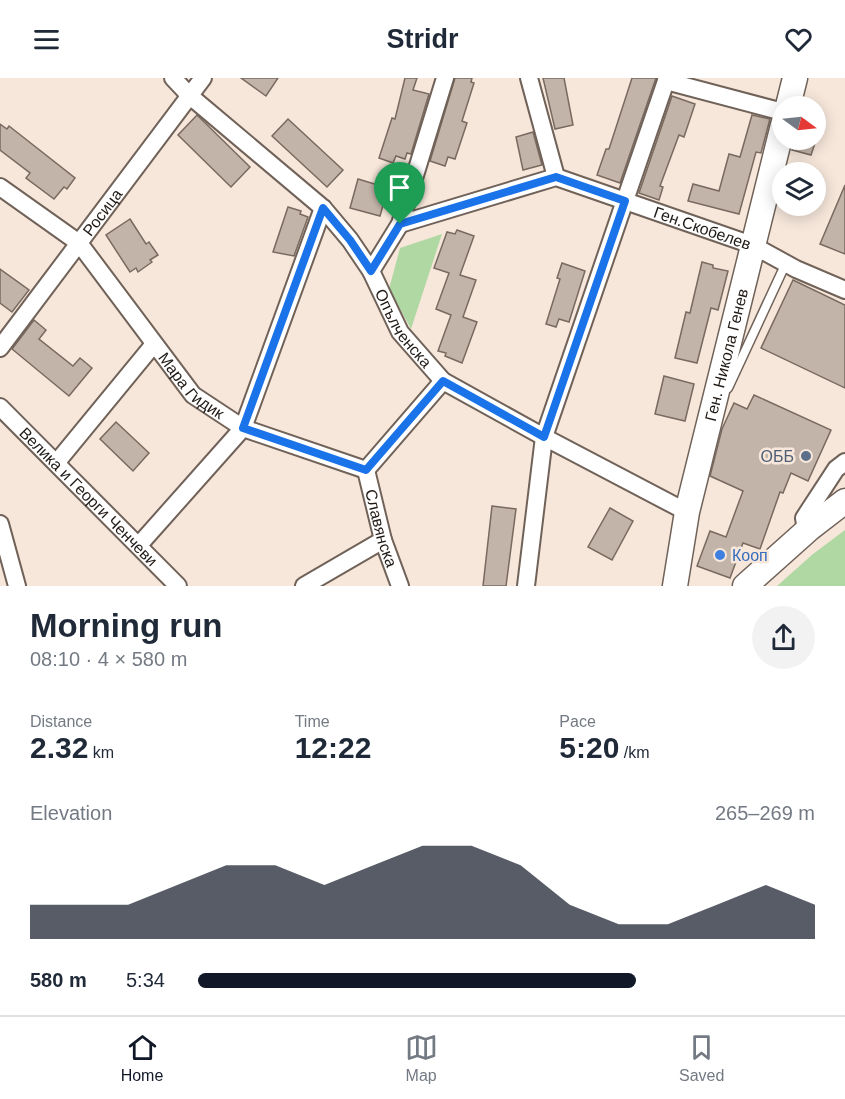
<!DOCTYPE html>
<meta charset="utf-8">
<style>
:root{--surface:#fff;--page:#f2f2f3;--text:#1f2937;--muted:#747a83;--line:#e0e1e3;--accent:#111827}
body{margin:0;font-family:Arial,sans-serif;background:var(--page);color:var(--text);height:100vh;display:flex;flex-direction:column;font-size:22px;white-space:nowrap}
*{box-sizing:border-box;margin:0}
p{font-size:20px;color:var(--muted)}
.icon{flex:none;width:33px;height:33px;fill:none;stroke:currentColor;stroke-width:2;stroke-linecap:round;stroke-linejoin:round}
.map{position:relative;height:508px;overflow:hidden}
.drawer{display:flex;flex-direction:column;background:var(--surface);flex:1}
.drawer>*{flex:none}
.needle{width:39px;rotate:105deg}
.buttons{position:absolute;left:772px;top:18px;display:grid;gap:12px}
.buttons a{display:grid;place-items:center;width:54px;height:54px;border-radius:50%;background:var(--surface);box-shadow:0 3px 15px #0003;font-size:30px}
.pin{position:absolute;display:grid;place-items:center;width:51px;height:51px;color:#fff;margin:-62px -26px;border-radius:50% 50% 50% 0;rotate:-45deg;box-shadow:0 0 6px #0007}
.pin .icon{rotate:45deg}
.round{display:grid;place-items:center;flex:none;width:63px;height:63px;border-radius:32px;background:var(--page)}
.overview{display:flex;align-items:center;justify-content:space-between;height:102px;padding:0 30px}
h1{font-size:33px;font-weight:700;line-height:45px}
.stats{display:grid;grid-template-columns:repeat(3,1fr);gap:9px;height:102px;padding:6px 30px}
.stats div{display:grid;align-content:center}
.stats b{font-size:30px;font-weight:700}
.stats small{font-size:16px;font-weight:400}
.stats p{font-size:16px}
.chart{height:168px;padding:12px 30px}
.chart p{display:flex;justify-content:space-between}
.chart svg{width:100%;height:108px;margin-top:6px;fill:var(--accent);opacity:.7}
ul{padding:0 30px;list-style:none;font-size:20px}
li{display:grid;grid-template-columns:96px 72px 1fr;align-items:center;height:45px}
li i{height:15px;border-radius:8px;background:var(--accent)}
header{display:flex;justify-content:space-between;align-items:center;height:78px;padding:0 30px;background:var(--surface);font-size:27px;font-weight:700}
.tab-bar{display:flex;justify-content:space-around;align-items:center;height:84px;border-top:2px solid var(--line);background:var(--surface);font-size:16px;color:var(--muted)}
.tab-bar a{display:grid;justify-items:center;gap:3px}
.tab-bar .on{color:var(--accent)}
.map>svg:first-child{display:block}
.green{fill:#b0d8a2}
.building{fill:#c3b4a9;stroke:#786a60;stroke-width:1.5}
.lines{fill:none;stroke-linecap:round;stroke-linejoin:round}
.lane-casing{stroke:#706258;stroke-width:11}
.street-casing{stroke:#706258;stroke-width:20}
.secondary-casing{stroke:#706258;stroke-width:27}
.lane{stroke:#fff;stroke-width:8}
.street{stroke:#fff;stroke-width:16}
.secondary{stroke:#fff;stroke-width:24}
.route-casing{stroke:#fff;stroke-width:12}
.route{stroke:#1a73e8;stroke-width:8}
.service-dot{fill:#5c6f8a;stroke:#f7e7db;stroke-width:2}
.shop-dot{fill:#3f7fe0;stroke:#f7e7db;stroke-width:2}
.labels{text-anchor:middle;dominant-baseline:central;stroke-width:5;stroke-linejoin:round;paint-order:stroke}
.street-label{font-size:16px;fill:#201a16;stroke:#f7e7db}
.service-label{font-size:16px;fill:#4e5e75;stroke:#f7e7db;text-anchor:end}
.shop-label{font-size:16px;fill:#366cbe;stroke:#f7e7db;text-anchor:start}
</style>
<header><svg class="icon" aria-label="menu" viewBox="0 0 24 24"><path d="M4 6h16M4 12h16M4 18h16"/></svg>Stridr<svg class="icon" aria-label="heart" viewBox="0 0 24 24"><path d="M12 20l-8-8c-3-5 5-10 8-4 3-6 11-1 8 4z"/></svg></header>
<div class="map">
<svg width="845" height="508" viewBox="0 0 845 508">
<rect width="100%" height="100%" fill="#f7e7db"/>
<!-- green -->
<g class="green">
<polygon points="442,156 411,251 389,211 400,170"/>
<polygon points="845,452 845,508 777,508 813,476"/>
</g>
<!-- building -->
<g class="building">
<polygon points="241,0 278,0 266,18"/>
<polygon points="405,0 417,0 413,12 429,16 411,76 407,75 405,81 396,78 393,85 379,80 392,40 395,41"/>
<polygon points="455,0 472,0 471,4 474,5 462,43 467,45 455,81 448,79 445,88 430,83"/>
<polygon points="543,0 564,0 573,47 555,51"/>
<polygon points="632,0 656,0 620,105 597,97 606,71 609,71"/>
<polygon points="672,18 695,26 684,59 679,57 660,108 663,109 659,122 639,115"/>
<polygon points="197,37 250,89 231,109 178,57"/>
<polygon points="752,37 770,41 761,75 756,74 739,136 688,123 693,106 719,113 729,76 740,79"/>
<polygon points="288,41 343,92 327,109 272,58"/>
<polygon points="0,46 7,51 9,48 75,100 67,111 64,109 54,121 26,100 30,95 0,72"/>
<polygon points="533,54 542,87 523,92 516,59"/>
<polygon points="795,62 816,62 811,77 792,72"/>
<polygon points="358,101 388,110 380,138 350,130"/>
<polygon points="845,107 845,176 820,166"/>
<polygon points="288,129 301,133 300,136 308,139 294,178 273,174"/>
<polygon points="130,141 146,166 149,164 158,177 150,182 152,184 138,194 136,190 130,194 106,157"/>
<polygon points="457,152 474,158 460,197 476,202 463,239 477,244 462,285 445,278 446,275 438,273 451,237 436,231 449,195 434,190 447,154 455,156"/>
<polygon points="702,184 713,187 713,190 728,193 718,232 711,230 697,285 675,280 686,234 690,235"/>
<polygon points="562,185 585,193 569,244 559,241 556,249 546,246 560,201 557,200"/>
<polygon points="0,191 29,212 12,234 0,225"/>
<polygon points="793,202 845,227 845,310 761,270"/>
<polygon points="34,242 46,252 39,261 73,288 80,280 92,290 69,318 12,271"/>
<polygon points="664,298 694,306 685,343 655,336"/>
<polygon points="754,317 831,352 808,403 791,395 783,415 780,414 760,471 743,465 730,500 697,488 710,453 726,459 743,413 710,398 722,351 734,325 747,331"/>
<polygon points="116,344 149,375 133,393 100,361"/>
<polygon points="492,428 516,431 506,508 483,508"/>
<polygon points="610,430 633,443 612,482 588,469"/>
</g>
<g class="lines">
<defs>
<polyline id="lane" points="728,310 786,185"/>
<g id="street">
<path id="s1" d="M173 0 190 18 323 130 350 162 371 193 400 254 443 303 544 359 687 434"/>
<polyline points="529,0 556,99"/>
<polyline points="666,3 783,34"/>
<path id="s2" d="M0 109 79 165 193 317 243 350 366 392 443 303"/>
<path id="s3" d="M400 146 556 99 752 167 796 191 845 212"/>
<polyline points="371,193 400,146 445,0"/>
<path id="s4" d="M0 270 203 0"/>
<path id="s5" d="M0 329 178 508"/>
<polyline points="57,384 154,266"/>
<path id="s6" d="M366 392 383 462 400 508"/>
<polyline points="0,446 17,508"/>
<polyline points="810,450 805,446 804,440 836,391 845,384"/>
<polyline points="139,467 243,350 323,130"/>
<polyline points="304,508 383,462"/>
<polyline points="526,508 544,359 667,0"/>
</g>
<g id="secondary">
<polyline points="788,28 795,0"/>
<path id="s7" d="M675 508 687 434 783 47"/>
<polyline points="745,508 810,450 845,423"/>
</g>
</defs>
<!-- lane casing -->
<use href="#lane" class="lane-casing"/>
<!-- street casing -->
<use href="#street" class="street-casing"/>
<!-- secondary casing -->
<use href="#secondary" class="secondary-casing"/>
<!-- lane -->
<use href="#lane" class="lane"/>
<!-- street -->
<use href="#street" class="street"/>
<!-- secondary -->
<use href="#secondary" class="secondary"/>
</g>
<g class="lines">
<defs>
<polygon id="route" points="556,99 625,123 544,359 443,303 366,392 243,350 323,130 350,162 371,193 400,146"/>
</defs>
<!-- route casing -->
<use href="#route" class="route-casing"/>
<!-- route -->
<use href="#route" class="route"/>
</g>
<!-- markers -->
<circle class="service-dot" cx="806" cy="378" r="6"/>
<circle class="shop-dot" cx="720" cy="477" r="6"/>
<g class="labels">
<!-- street labels -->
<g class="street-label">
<text stroke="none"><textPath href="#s4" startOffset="170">Росица</textPath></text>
<text stroke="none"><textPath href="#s3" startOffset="318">Ген.Скобелев</textPath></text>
<text stroke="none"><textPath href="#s1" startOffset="344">Опълченска</textPath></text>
<text stroke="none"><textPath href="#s7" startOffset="237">Ген. Никола Генев</textPath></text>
<text stroke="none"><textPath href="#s2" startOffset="279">Мара Гидик</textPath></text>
<text stroke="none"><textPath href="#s5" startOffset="126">Велика и Георги Ченчеви</textPath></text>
<text stroke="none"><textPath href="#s6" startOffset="60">Славянска</textPath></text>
</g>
<!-- service labels -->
<g class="service-label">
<text x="794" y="378">ОББ</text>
</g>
<!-- shop labels -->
<g class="shop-label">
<text x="732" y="477">Кооп</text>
</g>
</g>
</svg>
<div class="buttons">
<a><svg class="needle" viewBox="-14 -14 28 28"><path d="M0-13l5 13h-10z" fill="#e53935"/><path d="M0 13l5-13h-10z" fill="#747a83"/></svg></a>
<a><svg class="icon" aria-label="layers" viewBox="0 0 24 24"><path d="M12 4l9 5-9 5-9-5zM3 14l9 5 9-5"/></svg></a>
</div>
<div class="pin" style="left:400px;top:146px;background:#1e9e55"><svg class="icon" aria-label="arrive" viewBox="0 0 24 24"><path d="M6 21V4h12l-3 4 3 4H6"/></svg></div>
</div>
<section class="drawer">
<div class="overview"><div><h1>Morning run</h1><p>08:10 · 4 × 580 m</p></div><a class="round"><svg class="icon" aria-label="share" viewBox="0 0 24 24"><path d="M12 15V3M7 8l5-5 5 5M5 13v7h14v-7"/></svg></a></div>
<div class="stats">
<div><p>Distance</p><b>2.32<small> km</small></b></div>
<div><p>Time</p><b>12:22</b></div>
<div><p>Pace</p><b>5:20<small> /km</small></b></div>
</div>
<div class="chart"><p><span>Elevation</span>265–269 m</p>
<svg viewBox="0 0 160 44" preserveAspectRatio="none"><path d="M0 44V30L10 30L20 30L30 22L40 14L50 14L60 22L70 14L80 6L90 6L100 14L110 30L120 38L130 38L140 30L150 22L160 30V44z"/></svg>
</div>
<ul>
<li><b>580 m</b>5:34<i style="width:71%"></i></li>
</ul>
</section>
<nav class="tab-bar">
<a class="on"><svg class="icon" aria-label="home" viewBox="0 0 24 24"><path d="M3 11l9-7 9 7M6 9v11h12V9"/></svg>Home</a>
<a><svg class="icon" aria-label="map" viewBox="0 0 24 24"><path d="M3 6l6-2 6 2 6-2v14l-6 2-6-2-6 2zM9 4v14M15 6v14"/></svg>Map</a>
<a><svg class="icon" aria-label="saved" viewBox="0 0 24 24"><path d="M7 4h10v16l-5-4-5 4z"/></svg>Saved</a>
</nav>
